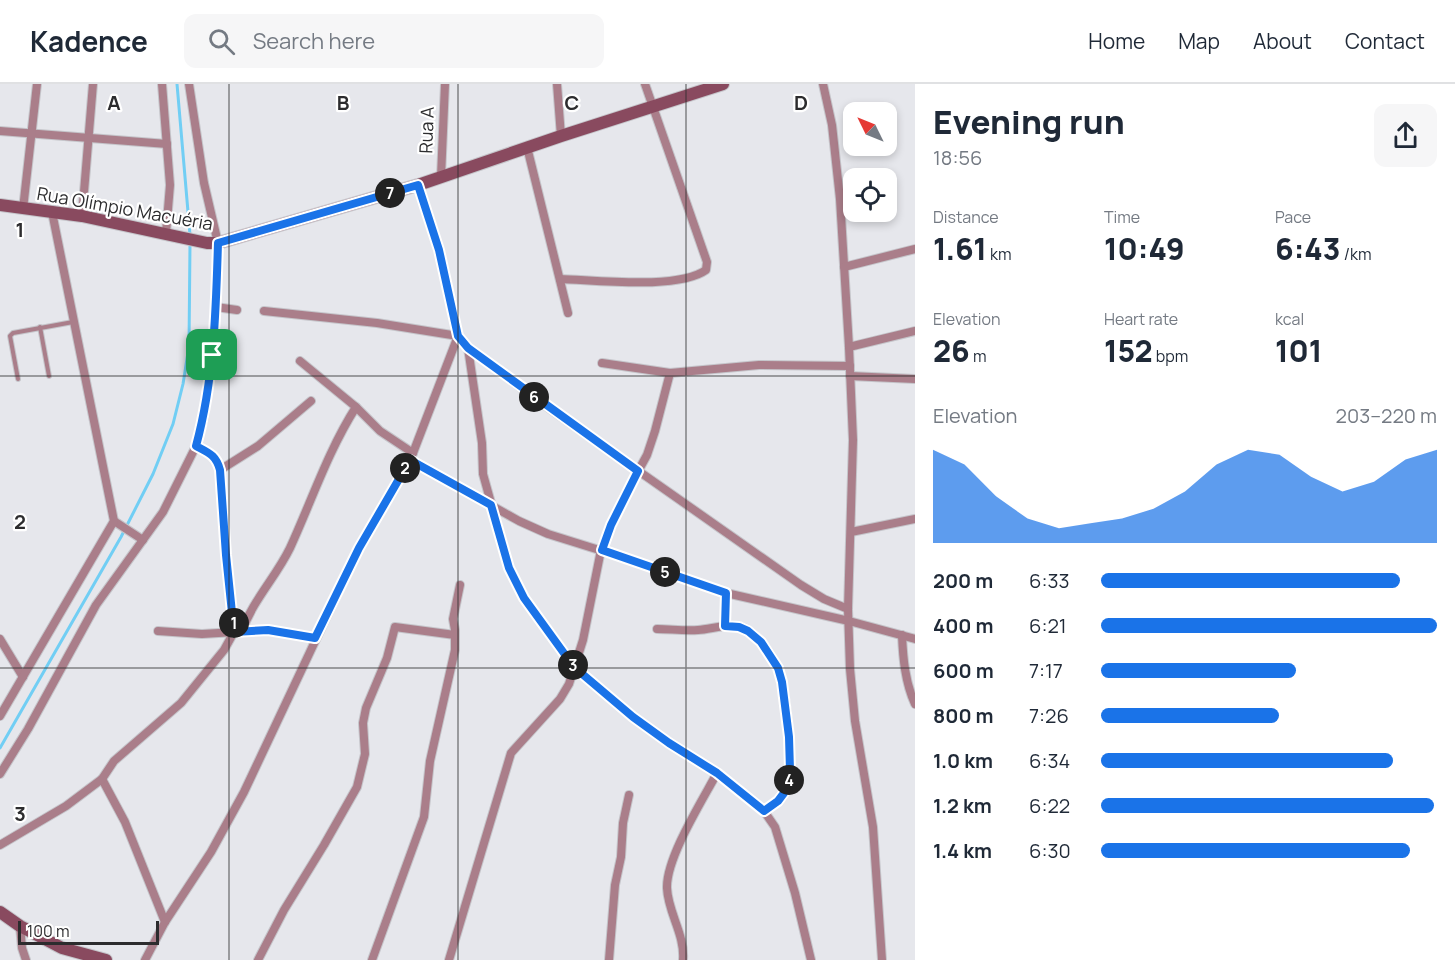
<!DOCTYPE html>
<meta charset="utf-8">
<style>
:root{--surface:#fff;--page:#f6f6f7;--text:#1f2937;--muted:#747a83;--line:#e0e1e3;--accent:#1a73e8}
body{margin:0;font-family:Manrope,sans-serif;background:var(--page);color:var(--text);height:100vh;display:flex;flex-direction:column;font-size:22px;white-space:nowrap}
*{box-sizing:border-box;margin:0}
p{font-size:20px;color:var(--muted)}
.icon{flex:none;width:33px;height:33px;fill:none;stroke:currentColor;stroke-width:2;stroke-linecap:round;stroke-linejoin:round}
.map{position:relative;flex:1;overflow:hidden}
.drawer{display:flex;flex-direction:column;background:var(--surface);width:540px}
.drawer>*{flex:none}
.needle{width:39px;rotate:313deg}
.fabs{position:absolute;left:843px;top:18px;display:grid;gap:12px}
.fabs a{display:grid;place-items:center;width:54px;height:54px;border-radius:12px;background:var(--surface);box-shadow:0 3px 9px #0003;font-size:30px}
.scale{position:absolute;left:18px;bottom:15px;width:141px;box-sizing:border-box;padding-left:6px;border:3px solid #2c2c2e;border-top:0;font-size:16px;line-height:21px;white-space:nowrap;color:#2c2c2e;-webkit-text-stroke:4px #fff;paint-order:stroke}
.pin{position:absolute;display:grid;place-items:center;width:51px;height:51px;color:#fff;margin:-26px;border-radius:12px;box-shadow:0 3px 9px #0006}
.km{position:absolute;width:30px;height:30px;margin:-15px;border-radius:50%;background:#222;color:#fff;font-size:16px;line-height:30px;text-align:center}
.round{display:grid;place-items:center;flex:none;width:63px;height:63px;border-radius:12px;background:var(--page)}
.headline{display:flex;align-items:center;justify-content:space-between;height:102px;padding:0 18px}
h1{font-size:33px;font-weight:800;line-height:45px}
.stats{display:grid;grid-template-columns:repeat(3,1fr);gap:9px;height:102px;padding:6px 18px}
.stats div{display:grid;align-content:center}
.stats b{font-size:30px;font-weight:800}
.stats small{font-size:16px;font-weight:400}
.stats p{font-size:16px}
.chart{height:168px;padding:12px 18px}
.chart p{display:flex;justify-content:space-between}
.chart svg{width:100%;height:108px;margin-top:6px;fill:var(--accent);opacity:.7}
ul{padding:0 18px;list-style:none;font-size:20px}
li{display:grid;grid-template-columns:96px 72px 1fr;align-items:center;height:45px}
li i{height:15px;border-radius:8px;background:var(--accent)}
header{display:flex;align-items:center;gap:36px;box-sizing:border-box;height:84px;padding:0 30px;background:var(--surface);border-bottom:2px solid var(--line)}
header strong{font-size:28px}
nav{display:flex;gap:33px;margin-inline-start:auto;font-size:21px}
.search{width:420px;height:54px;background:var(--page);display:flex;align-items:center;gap:15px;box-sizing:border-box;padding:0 21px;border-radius:12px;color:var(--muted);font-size:22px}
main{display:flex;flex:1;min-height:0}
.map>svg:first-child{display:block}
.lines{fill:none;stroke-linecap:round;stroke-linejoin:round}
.stream{stroke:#71cef4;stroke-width:3}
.lane-casing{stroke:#c5c5ca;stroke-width:6}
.street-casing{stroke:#c5c5ca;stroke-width:10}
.secondary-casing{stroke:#c5c5ca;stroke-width:14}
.lane{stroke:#aa7e8a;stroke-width:4}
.street{stroke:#aa7e8a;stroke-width:8}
.secondary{stroke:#894a5f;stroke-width:12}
.route-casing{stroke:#fff;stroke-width:12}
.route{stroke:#1a73e8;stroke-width:8}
.grid{fill:none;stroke:#2c2c2e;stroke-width:1.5;stroke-opacity:0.55}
.labels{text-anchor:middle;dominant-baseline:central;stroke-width:4.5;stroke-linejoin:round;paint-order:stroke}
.street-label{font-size:18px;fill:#2c2c2e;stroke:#fff}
.grid-label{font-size:20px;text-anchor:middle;font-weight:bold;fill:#2c2c2e;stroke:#fff;stroke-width:4.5;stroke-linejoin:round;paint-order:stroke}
</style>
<header>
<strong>Kadence</strong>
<div class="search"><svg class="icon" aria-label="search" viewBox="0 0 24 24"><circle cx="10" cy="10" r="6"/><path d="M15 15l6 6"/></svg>Search here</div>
<nav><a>Home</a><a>Map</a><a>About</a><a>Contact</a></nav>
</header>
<main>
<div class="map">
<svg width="915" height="876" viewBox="0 0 915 876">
<rect width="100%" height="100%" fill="#e6e7ec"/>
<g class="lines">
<!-- stream -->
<g class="stream">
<polyline points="177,0 190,151"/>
<polyline points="0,664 121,453 153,390 173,340 183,300 189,262 190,160"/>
</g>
<defs>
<g id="lane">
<polyline points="40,243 49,292"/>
<polyline points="18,295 10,252 13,249 73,238"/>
</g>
<g id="street">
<polyline points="162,0 170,101 166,149"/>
<polyline points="557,0 561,52"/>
<polyline points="823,0 832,41 840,115 849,263 853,356 848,525 850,585 855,637 873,743 882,876"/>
<polyline points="0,47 167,60"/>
<polyline points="527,63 568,229"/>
<polyline points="441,93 445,0"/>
<polyline points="23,125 37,0"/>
<polyline points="82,132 93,0"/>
<polyline points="844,183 915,165"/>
<path d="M560 195C596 196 678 206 706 186L707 178 645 0"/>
<polyline points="216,223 237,226"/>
<polyline points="264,227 377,239 458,252 468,264 482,359 483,390 509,484 524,514 575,583 587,594 633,633 669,659 717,689 764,727 775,743 795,809 811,876"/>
<polyline points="849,263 915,247"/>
<polyline points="468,264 543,320 801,501 824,515 848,525"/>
<polyline points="300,277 356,323 380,347 413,369"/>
<polyline points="602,279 670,289 759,281 850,282"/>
<polyline points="850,292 915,295"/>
<polyline points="410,376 519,437 548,450 628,475 726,509 849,537 915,555"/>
<polyline points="220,386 258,362 311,317"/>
<polyline points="114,437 143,456"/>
<polyline points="851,448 915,435"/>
<polyline points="725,542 726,509"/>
<path d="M657 545C670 545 684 547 698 546 714 545 733 537 748 546 761 555 773 572 778 586 786 607 796 690 785 709 780 717 771 722 764 727"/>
<polyline points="158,547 202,550 268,546 315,554"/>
<path d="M242 547C253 516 276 493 290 464 312 416 328 367 356 323"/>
<path d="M902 551C903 574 905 598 915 620"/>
<polyline points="0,555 23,593"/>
<polyline points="0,632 114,437 52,128"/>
<polyline points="0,690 28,645 96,521 163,428 196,362 204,333 214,250 218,159 204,99 189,0"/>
<polyline points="102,695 125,738 165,838"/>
<path d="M0 761 66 722 102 695 114 677 181 619 224 566 234 548 226 470 220 386C216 371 209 369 196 362"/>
<polyline points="20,842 22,864 26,876"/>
<polyline points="145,876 165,838 211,768 244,708 359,464 413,369 458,252 439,166 418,101"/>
<polyline points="258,876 284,826 324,761 357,703 365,670 363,639 366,624 387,574 395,543 455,551"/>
<polyline points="372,876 424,733 430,677 455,566 455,546 453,535 460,501"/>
<polyline points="449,876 511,669 560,615 569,600 583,556 601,466 624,413 647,371 655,347 670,289"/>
<polyline points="609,876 615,801 621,773 623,739 629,711"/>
<path d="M683 876C685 850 668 829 667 804 666 774 702 717 717 689"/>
</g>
<g id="secondary">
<polyline points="0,121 82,132 207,159 218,159 418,101 561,52 723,0"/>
<polyline points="0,828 20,842 62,864 106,876"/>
</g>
</defs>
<!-- lane casing -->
<use href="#lane" class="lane-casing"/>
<!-- street casing -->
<use href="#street" class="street-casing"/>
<!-- secondary casing -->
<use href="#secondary" class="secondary-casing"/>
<!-- lane -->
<use href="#lane" class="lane"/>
<!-- street -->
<use href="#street" class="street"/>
<!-- secondary -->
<use href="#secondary" class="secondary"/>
</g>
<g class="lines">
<defs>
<path id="route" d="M418 101 439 166 458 252 468 264 638 387 611 441 602 466 726 509 725 542 739 543 748 547 761 558 778 584 782 598 789 653 790 686 788 699 784 709 778 717 764 727 717 689 669 659 633 633 574 583 524 514 509 484 491 421 410 376 359 464 315 554 268 546 234 548 226 471 220 386C216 371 209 369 196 362 214 296 216 227 218 159Z"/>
</defs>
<!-- route casing -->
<use href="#route" class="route-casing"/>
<!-- route -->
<use href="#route" class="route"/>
</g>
<!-- grid -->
<path class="grid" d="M229 0V876M458 0V876M686 0V876M0 292H915M0 584H915"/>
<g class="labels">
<!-- street labels -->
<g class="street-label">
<text transform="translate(426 46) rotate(-88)">Rua A</text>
<text transform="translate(125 124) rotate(10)">Rua Olímpio Macuéria</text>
</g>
</g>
<g class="grid-label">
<text x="114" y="26">A</text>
<text x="343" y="26">B</text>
<text x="572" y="26">C</text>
<text x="801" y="26">D</text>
<text x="20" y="153">1</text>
<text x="20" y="445">2</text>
<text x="20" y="737">3</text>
</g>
</svg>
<div class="fabs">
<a><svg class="needle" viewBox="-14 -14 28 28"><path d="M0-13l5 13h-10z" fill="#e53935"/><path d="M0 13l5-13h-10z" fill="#747a83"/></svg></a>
<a><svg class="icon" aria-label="locate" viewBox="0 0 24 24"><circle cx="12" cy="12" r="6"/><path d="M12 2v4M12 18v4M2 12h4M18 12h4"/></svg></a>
</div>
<div class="scale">100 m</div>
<div class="pin" style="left:212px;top:271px;background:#1e9e55"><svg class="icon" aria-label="arrive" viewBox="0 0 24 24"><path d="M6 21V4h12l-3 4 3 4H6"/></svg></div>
<b class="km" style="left:234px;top:539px">1</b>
<b class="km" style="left:405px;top:384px">2</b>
<b class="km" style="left:573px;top:581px">3</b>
<b class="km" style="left:789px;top:696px">4</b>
<b class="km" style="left:665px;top:488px">5</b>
<b class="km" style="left:534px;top:313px">6</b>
<b class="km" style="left:390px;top:109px">7</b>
</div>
<section class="drawer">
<div class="headline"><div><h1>Evening run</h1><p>18:56</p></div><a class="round"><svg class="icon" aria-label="share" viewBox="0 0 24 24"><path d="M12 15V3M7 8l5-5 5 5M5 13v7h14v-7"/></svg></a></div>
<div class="stats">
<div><p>Distance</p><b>1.61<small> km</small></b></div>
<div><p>Time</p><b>10:49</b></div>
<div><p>Pace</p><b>6:43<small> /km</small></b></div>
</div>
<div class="stats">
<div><p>Elevation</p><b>26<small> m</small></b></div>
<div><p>Heart rate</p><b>152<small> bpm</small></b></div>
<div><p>kcal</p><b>101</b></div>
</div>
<div class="chart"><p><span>Elevation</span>203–220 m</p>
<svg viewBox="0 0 160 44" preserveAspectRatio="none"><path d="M0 44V6L10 12L20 25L30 34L40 38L50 36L60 34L70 30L80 23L90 12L100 6L110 8L120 17L130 23L140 19L150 10L160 6V44z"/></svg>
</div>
<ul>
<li><b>200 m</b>6:33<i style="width:89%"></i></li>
<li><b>400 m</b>6:21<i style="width:100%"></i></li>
<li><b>600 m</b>7:17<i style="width:58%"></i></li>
<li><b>800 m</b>7:26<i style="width:53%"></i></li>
<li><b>1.0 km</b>6:34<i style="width:87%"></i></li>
<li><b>1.2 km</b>6:22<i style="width:99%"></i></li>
<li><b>1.4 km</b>6:30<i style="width:92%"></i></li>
</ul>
</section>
</main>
